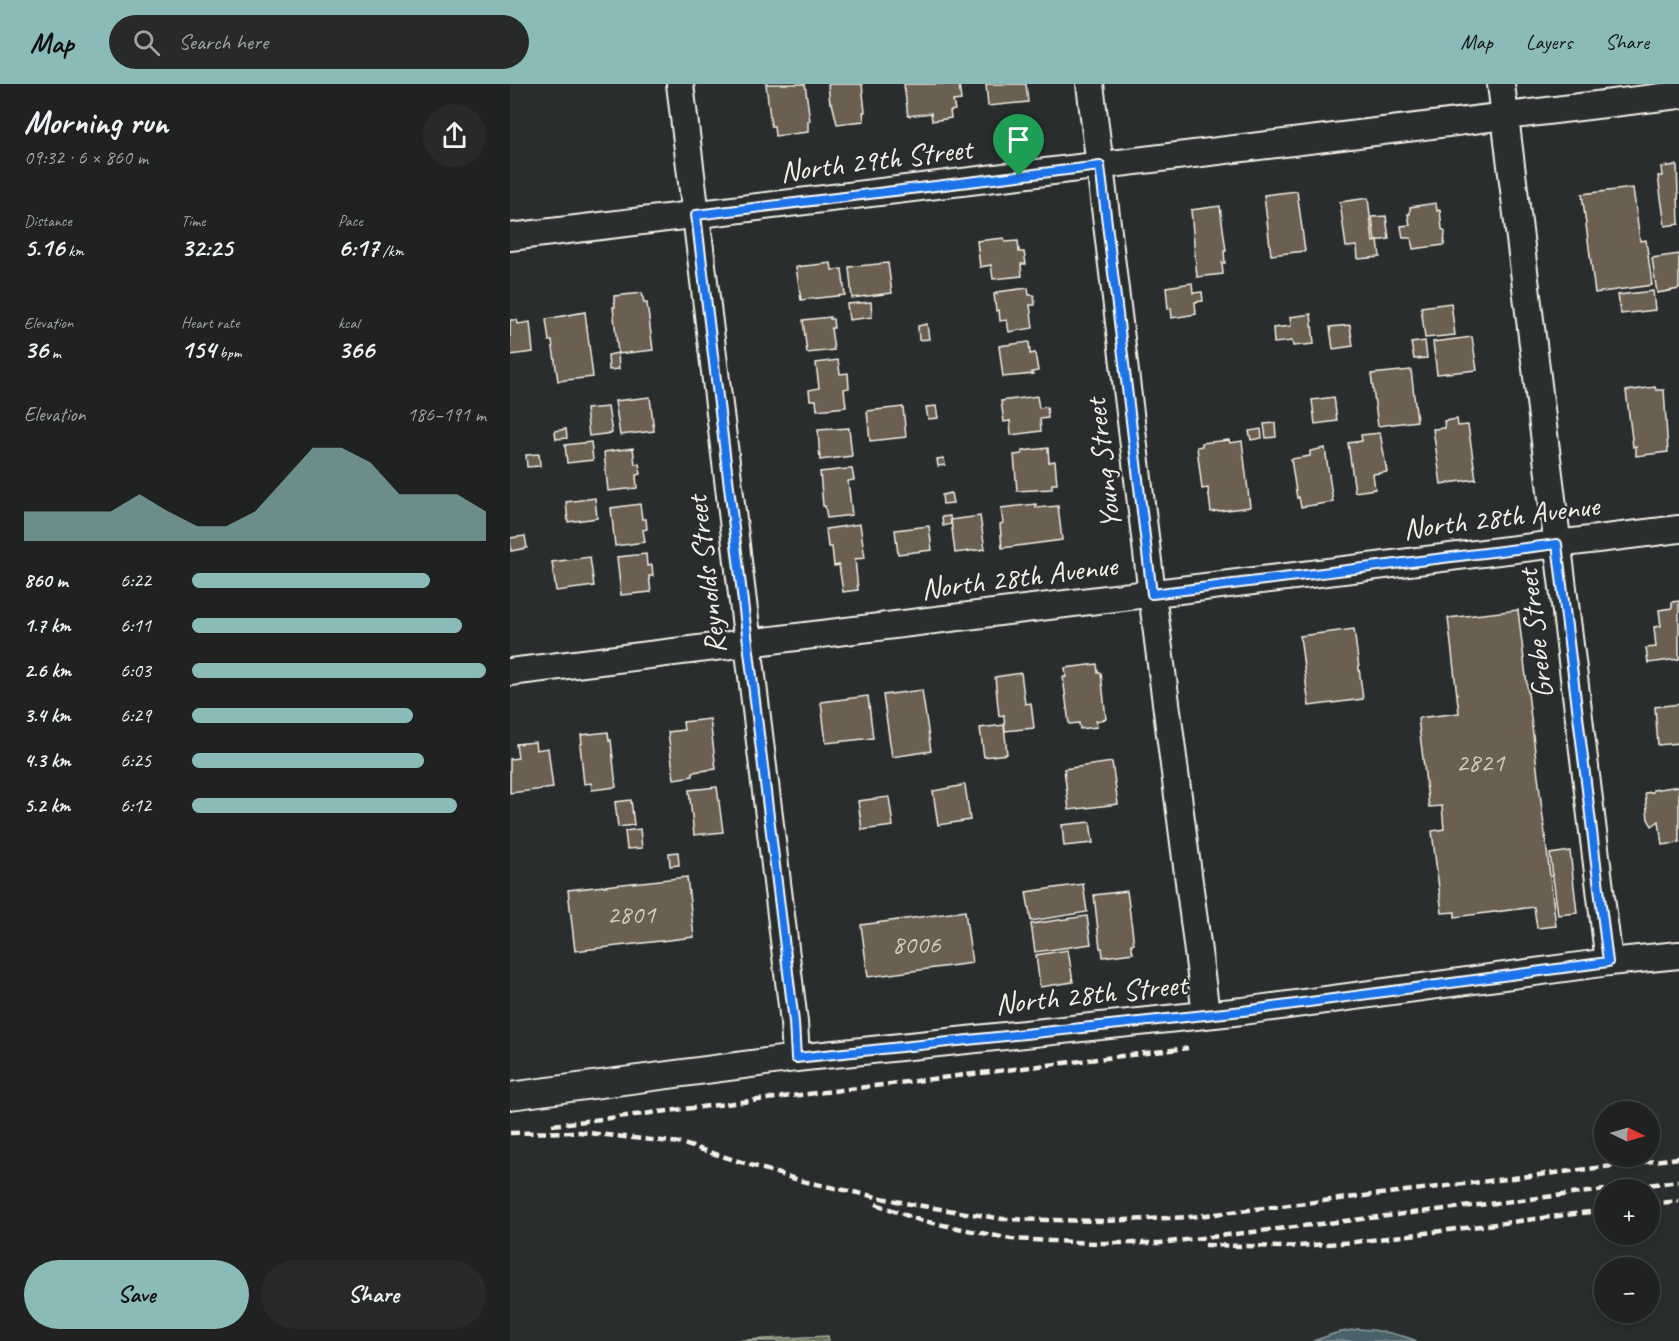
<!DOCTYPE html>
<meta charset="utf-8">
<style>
:root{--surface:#202222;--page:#282a2a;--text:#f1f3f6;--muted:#a2a4a5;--line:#3d3f40;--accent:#8bbbb9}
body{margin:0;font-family:Caveat,sans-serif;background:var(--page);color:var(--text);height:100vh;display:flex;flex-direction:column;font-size:22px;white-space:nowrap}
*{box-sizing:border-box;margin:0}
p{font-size:20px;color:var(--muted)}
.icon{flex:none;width:33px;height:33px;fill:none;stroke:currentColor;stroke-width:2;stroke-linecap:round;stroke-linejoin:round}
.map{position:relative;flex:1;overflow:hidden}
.drawer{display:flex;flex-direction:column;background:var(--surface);width:510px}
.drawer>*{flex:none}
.needle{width:39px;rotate:95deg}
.buttons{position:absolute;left:1084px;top:1017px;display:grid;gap:12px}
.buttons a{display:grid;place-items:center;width:66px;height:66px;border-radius:50%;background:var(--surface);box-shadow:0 3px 9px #0003,0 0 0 2px var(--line);font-size:30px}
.pin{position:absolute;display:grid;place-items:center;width:51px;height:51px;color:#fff;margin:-62px -26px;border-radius:50% 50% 50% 0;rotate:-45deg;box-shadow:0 0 6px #0007}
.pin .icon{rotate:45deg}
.round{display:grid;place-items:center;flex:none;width:63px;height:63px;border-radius:32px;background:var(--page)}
.headline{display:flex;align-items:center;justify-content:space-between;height:102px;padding:0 24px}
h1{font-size:33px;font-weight:600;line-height:45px}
.stats{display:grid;grid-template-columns:repeat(3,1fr);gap:9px;height:102px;padding:6px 24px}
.stats div{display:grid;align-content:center}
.stats b{font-size:26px;font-weight:600}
.stats small{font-size:16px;font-weight:400}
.stats p{font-size:16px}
.chart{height:168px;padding:12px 24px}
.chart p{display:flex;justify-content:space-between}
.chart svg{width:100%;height:108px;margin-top:6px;fill:var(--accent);opacity:.7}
.primary-button{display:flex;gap:12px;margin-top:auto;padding:12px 24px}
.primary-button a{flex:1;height:69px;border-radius:36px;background:var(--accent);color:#111;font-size:24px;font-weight:600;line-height:69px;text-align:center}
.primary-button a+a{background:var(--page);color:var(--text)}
ul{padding:0 24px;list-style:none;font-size:20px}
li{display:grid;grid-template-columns:96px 72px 1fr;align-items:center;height:45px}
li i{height:15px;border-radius:8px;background:var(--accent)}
header{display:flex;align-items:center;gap:36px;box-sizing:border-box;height:84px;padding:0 30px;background:var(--accent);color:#111}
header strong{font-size:28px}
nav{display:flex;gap:33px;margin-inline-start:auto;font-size:21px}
.search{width:420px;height:54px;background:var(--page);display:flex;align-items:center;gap:15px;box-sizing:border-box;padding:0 21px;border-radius:33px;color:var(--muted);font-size:22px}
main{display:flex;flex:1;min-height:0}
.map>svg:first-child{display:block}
.green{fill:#5e6d55;stroke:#a9af9e;stroke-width:1.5}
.water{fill:#47626b;stroke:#8c9b9d;stroke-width:1.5}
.building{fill:#6a5e51;stroke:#f4f1e8;stroke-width:1.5}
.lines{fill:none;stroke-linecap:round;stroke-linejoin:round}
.minor-casing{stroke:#f4f1e8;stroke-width:30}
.minor{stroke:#2a2d2e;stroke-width:26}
.rail{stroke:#f4f1e8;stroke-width:4.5;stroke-dasharray:9 4.5;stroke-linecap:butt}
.route-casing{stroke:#fff;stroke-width:12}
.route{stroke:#1a73e8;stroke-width:8}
.labels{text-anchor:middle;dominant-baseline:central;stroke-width:4.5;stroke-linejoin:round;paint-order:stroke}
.number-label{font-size:27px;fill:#d2ccc2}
.street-label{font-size:30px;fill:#f4f1e8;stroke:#2a2d2e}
</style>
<header>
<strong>Map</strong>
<div class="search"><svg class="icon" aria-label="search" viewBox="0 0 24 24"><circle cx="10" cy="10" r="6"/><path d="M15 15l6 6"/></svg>Search here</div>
<nav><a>Map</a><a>Layers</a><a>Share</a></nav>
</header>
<main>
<section class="drawer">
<div class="headline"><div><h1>Morning run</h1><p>09:32 · 6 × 860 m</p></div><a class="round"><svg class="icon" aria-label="share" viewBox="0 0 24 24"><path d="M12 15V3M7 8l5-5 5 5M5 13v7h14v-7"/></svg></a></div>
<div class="stats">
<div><p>Distance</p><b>5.16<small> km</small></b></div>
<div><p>Time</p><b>32:25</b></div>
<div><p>Pace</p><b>6:17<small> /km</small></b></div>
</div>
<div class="stats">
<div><p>Elevation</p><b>36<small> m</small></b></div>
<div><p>Heart rate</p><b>154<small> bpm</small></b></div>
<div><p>kcal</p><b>366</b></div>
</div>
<div class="chart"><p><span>Elevation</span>186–191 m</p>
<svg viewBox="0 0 160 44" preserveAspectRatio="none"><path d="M0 44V32L10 32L20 32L30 32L40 25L50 32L60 38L70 38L80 32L90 19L100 6L110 6L120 12L130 25L140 25L150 25L160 32V44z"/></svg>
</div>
<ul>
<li><b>860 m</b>6:22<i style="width:81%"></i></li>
<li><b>1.7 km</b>6:11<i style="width:92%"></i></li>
<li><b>2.6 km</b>6:03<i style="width:100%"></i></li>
<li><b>3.4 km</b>6:29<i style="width:75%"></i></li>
<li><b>4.3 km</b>6:25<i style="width:79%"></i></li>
<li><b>5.2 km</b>6:12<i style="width:90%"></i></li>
</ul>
<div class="primary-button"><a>Save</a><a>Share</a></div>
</section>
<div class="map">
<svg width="1169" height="1257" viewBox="0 0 1169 1257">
<rect width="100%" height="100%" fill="#2a2d2e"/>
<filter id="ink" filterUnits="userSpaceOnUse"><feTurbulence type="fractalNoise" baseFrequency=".0167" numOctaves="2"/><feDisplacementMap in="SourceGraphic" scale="12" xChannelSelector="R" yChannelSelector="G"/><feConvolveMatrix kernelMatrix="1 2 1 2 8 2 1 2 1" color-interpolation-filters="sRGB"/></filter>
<g filter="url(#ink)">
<!-- green -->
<polygon class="green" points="318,1252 319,1257 216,1257"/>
<!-- water -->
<path class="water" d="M848 1245C869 1246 887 1249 907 1257H803L826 1249Z"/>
<!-- building -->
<g class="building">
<polygon points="256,0 295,0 300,37 298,37 298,48 265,52 264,42 261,42"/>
<polygon points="320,0 352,0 355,28 353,28 354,37 327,40 322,19 320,19 318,1"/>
<polygon points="394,0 449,0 451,16 443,17 445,26 440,27 441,34 422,37 421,29 398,32"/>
<polygon points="476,0 516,0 518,18 478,22"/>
<polygon points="1167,81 1169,140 1155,142 1148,92 1152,92 1151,83"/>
<polygon points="1123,104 1130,157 1136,156 1142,201 1085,209 1072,110"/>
<polygon points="787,107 795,167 761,171 754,111"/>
<polygon points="858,114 863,158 868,157 870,173 848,175 847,162 836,163 830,118"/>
<polygon points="926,119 927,127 930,126 932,145 935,148 934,161 903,165 901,154 893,154 891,142 900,141 898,130 900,130 900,123"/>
<polygon points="710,122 716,167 714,167 715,179 712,179 713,190 687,193 681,126"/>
<polygon points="876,132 879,155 865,157 862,133"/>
<polygon points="494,154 495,158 508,157 509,168 514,168 516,180 511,180 512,192 483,195 481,181 470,183 467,157"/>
<polygon points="1169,170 1169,205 1147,209 1142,174"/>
<polygon points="321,179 322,186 332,185 335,211 291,216 286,183"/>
<polygon points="378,179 382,209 342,214 339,183"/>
<polygon points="682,199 683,209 692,208 693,217 685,218 686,230 662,234 661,224 658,225 656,203"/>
<polygon points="518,204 519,211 524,211 525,221 520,221 523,244 499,248 497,236 490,237 489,226 486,227 484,210 487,210 486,208"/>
<polygon points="1143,207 1145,226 1111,230 1108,211"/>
<polygon points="132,209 134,219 137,219 143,266 108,270 103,223 105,223 104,212"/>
<polygon points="361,218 362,233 339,236 337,220"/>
<polygon points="941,219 945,251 915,254 911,223"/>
<polygon points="75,228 83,293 48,297 42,257 39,257 36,235"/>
<polygon points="801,230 804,260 783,262 782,257 764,259 763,244 781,242 780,233"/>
<polygon points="320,233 320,235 323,235 324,244 321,244 324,266 297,269 293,236"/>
<polygon points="0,236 7,236 8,240 20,238 23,268 0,271"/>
<polygon points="417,240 419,255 409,256 408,242"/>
<polygon points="840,241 843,262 823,265 820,243"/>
<polygon points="962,253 967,286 927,290 923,258"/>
<polygon points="915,257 917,274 904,275 901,259"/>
<polygon points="519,258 520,270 525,269 528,287 522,288 523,290 493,293 489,262"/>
<polygon points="108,269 109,285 99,286 98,271"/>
<polygon points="328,276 330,290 338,289 339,304 334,305 336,323 307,326 306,316 300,316 299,306 309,304 306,279"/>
<polygon points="901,286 907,337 868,342 861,290"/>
<polygon points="1145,303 1146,306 1154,306 1158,368 1126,372 1126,362 1123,363 1116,307"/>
<polygon points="527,312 529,324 537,323 538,334 530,335 531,347 501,351 500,337 494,338 491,317"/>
<polygon points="140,313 144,347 110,351 105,317"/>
<polygon points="824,313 827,337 805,340 802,316"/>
<polygon points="426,322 428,334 418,335 416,323"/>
<polygon points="98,323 102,349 79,352 76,325"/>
<polygon points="393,323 396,353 360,357 357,327"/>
<polygon points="947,335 948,342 958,341 966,395 931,400 923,345 935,344 934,337"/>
<polygon points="765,339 766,353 756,354 754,340"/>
<polygon points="339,344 342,372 310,376 308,346"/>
<polygon points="56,345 57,354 46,355 45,347"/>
<polygon points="751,345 752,354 741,356 739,347"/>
<polygon points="870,349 877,388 863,390 865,405 845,408 838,359 852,357 851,351"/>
<polygon points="719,356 720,359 732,357 740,423 701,428 698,404 692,405 687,363 692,362 692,359"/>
<polygon points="81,358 83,376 57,379 55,361"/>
<polygon points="123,364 125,380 129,380 131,390 126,391 127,404 98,407 94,368"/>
<polygon points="538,364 539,378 545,377 547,400 542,400 542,405 507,407 504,371 512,370 512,367"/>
<polygon points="815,364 823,418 791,423 789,413 787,414 781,375 800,372 800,367"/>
<polygon points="29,370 30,382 17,383 16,371"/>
<polygon points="434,374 435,381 428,382 427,375"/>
<polygon points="337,385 342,385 344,396 338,397 342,431 317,434 315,422 313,422 310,388"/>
<polygon points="441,409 443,419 433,420 432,411"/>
<polygon points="85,414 87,434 58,438 56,418"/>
<polygon points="130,420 132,435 136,435 137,445 133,446 135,458 105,462 101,424"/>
<polygon points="526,420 526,424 548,422 552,456 492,464 490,440 493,439 491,424"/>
<polygon points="440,432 441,440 433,442 432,433"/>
<polygon points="470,432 475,465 445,469 441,436"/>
<polygon points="350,440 355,474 345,475 348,506 333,508 329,481 324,482 322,463 318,463 316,445"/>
<polygon points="419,442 422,466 388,470 385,446"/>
<polygon points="15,452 17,464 1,467 0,454"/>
<polygon points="136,470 137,482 142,481 143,492 139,492 141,508 111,511 107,473"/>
<polygon points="80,473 84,502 46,507 42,478"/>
<polygon points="1169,517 1169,575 1138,579 1136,564 1146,563 1144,543 1151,542 1149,526 1162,524 1162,518"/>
<polygon points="1008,526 1046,842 1027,844 1024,823 945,833 945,828 932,829 922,747 934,745 932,722 919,723 908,634 949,629 938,534"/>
<polygon points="844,545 853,615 799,622 790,552"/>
<polygon points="587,580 588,589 591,589 596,635 586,637 587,643 570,645 569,639 559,640 553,593 556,593 555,584"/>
<polygon points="511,589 515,620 521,619 524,644 495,647 494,631 489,632 485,593"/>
<polygon points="412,606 421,667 382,673 373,611"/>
<polygon points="358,612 363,654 316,659 311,618"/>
<polygon points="1169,620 1169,659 1148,661 1145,623"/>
<polygon points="200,635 206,685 183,688 183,692 164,695 158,648 174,646 173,638"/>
<polygon points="494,641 497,670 474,673 470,644"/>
<polygon points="98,648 99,657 101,656 106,703 82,706 81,699 74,700 70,660 72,660 71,651"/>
<polygon points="25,658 26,666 38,664 43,704 0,709 0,675 8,674 6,660"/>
<polygon points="602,678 608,720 559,726 554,685"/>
<polygon points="455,701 460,736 428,741 423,707"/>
<polygon points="1169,702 1169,759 1152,761 1149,737 1142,742 1138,735 1135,709 1143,708 1143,706"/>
<polygon points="207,703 213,748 184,751 179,706"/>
<polygon points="379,713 383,742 352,746 348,717"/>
<polygon points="121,716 124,741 108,743 105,718"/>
<polygon points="580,738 583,759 554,762 552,741"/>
<polygon points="130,745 132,764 117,765 115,747"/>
<polygon points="1060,767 1067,829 1048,831 1040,770"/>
<polygon points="168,768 169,781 160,782 159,769"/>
<polygon points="177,793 184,853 65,867 58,806"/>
<polygon points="573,800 577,828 521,837 516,808"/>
<polygon points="617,807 624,860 621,860 623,869 593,873 592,864 590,864 584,811"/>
<polygon points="455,827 462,879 358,893 351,841"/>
<polygon points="577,832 581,860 525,868 521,840"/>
<polygon points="558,866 563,898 530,903 526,871"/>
</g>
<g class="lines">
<defs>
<g id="minor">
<polyline points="170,0 284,938 286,974"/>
<polyline points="580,0 642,510 696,930"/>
<polyline points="991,0 1099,878"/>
<polyline points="0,153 1169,11"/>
<polyline points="0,588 1169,445"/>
<polyline points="0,1012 286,974 733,927 1099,878 1169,871"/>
</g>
</defs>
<!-- minor casing -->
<use href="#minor" class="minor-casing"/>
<!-- minor -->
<use href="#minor" class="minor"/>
<!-- rail -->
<g class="rail">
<polyline points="42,1041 678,964"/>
<polyline points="0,1049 69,1048 170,1059 292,1097 400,1120 493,1135 593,1137 680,1133 1169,1074"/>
<polyline points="1100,1106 1169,1097"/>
<polyline points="366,1120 409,1136 501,1155 585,1159 650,1159 1095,1106"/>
<polyline points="1140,1120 1169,1117"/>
<polyline points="695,1161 774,1163 845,1158 1095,1126"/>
</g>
</g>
</g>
<g class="lines" filter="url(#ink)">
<defs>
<polygon id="route" points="590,82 642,510 1047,460 1098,878 733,927 286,974 284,938 186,131"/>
</defs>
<!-- route casing -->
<use href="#route" class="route-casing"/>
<!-- route -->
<use href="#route" class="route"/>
</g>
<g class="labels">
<!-- number labels -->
<g class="number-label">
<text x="970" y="678">2821</text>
<text x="121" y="830">2801</text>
<text x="406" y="860">8006</text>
</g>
<!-- street labels -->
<g class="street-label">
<text transform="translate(366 76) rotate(-7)">North 29th Street</text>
<text transform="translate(593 380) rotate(-97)">Young Street</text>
<text transform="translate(991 433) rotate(-7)">North 28th Avenue</text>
<text transform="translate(196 491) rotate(-97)">Reynolds Street</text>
<text transform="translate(509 493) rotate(-7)">North 28th Avenue</text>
<text transform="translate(1025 550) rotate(-97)">Grebe Street</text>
<text transform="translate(581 910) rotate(-6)">North 28th Street</text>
</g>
</g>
</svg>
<div class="buttons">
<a><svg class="needle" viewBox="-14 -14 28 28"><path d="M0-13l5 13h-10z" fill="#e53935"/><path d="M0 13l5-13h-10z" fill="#a2a4a5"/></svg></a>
<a>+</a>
<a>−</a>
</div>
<div class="pin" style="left:509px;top:92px;background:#1e9e55"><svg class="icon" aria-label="arrive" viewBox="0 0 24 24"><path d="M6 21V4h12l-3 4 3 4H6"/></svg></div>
</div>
</main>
